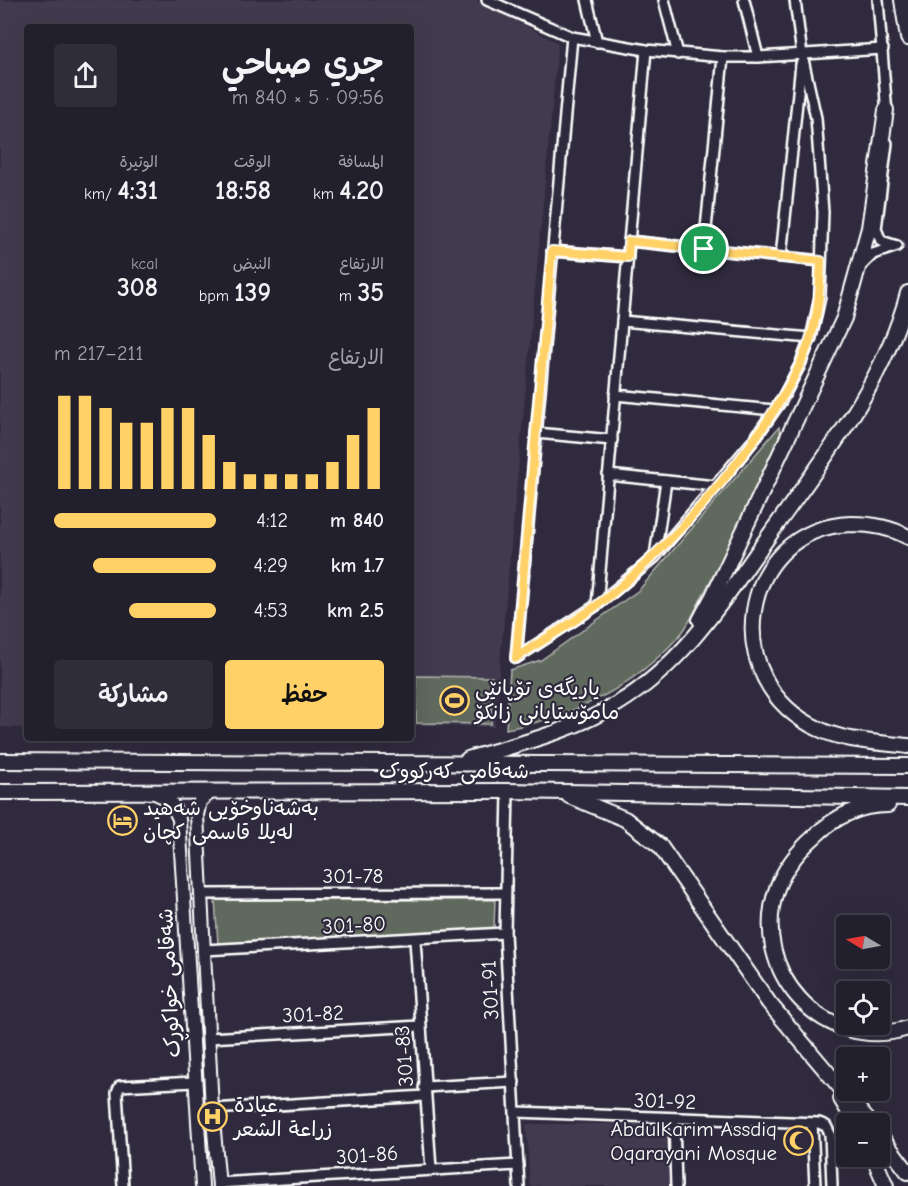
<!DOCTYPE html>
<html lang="ar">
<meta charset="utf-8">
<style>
:root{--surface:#23202e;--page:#2f2d3a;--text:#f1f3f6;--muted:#a3a3aa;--line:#403e4a;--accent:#ffd166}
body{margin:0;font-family:"Comic Neue","Playpen Sans Arabic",sans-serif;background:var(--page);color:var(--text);direction:rtl;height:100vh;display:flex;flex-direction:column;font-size:22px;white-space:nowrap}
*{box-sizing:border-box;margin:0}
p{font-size:20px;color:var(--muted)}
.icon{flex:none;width:33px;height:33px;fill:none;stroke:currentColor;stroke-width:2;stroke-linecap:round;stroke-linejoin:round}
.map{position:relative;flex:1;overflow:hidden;direction:ltr}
.side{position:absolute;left:24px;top:24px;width:390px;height:717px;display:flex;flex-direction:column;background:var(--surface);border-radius:6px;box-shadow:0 6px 24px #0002,0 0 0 2px var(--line);direction:rtl}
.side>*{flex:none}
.needle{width:39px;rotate:280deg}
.tools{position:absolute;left:836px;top:915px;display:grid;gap:12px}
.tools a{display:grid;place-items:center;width:54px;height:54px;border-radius:6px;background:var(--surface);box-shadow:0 6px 24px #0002,0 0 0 2px var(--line);font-size:30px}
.pin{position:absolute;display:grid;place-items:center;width:51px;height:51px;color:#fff;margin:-26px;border:3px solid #fff;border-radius:50%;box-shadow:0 2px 6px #0007}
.round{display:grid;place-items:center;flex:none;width:63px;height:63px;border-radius:6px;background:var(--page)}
.head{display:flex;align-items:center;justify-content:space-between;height:102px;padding:0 30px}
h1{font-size:33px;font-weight:600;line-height:45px}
.metrics{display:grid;grid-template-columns:repeat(3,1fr);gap:9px;height:102px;padding:6px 30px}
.metrics div{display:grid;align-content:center}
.metrics b{font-size:26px;font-weight:600}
.metrics small{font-size:16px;font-weight:400}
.metrics p{font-size:16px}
.chart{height:168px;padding:12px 30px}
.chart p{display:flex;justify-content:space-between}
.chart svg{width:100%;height:108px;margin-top:6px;stroke:var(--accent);stroke-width:6}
.button{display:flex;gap:12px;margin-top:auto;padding:12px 30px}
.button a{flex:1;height:69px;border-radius:6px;background:var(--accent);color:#111;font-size:24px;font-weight:600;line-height:69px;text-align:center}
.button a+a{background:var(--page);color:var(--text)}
ul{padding:0 30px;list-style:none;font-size:20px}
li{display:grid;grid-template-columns:96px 72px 1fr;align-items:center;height:45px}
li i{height:15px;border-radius:8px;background:var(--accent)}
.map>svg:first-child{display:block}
.built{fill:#433a4f}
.green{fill:#60695d;stroke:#b0b4ae;stroke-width:1.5}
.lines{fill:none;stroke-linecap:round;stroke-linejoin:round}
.minor-tunnel{stroke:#443f50;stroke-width:9;stroke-dasharray:9 4.5;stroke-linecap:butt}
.minor-casing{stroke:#fff;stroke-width:14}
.major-casing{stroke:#fff;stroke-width:16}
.highway-casing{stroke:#fff;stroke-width:18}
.minor{stroke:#2f2a3d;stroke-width:9}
.major{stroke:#2f2a3d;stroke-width:12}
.highway{stroke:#2f2a3d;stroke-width:14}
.route-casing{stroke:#fff;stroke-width:12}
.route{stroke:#ffd166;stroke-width:8}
.labels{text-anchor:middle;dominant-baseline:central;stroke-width:4.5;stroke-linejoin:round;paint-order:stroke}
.poi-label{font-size:21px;fill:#fff;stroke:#2f2a3d;text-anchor:start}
.street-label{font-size:21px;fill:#fff;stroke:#2f2a3d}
</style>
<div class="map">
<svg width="908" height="1186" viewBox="0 0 908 1186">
<rect width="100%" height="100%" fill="#2f2a3d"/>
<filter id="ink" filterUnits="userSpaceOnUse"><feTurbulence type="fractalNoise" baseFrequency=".0167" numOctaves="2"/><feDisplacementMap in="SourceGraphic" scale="12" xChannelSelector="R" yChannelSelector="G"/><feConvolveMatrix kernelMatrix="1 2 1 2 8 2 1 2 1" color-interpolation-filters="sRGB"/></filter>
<g filter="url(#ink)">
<!-- built -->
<g class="built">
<polygon points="0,0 476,0 558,43 494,727 411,725 411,27 27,27 27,728 0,727"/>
<polygon points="526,1124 666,1124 668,1186 530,1186"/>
</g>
<!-- green -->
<g class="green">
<path d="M779 427 781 434C756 487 733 540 705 591 697 605 691 623 680 635 634 687 574 717 506 729L510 670 541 660 639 590Z"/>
<polygon points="416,676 492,677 491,724 416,723"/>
<polygon points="215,900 495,900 494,929 218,944"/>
</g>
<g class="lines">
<!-- minor-tunnel -->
<polyline class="minor-tunnel" points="897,246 908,245"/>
<defs>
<g id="minor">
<polyline points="487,0 572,37 646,50 723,57 758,57 883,49"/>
<polyline points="587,0 597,42"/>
<polyline points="664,0 678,54"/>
<polyline points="744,0 758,57"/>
<polyline points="878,0 887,114"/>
<polyline points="887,143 876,229 881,241 897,246"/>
<polyline points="629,241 821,261"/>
<polyline points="704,249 723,57"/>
<polyline points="552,251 628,257"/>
<polyline points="781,257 801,64"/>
<polyline points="861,266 873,254 894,247"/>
<polyline points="622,321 811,338"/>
<polyline points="615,395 774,410"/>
<polyline points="536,433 612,440"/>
<polyline points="608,475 716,486"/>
<polyline points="655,556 666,481"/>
<polyline points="597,605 646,50"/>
<polyline points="516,658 597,605 655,557 753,441 781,401 800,365 812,334 820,297 823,212 816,118 802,55 795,0"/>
<polyline points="516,658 572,37"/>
<polyline points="508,791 505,933 519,1186"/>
<polyline points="201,894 505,893"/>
<polyline points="415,940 431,1169"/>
<polyline points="204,950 505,933"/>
<polyline points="208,1038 420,1026"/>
<polyline points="424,1087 514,1082"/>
<polyline points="212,1109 425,1096"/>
<polyline points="516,1112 819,1123 826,1126 830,1134 832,1186"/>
<polyline points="674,1120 676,1186"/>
<polyline points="812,1123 815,1186"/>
<polyline points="219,1183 518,1165"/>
<polyline points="123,1186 117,1093 120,1086 194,1082"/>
</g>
<g id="major">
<polyline points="155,793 170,800 179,819 202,1186"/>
<polyline points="210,793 200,801 197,815 212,1109 219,1186"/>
</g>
<g id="highway">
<polyline points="902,0 908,38"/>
<path d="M908 537C890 527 871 524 851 524 738 528 716 683 819 729 846 742 878 742 908 746"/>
<polyline points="700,620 713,596 844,318 869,228 886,110"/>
<path d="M468 759C518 744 571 732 617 704 683 665 725 598 768 537 823 459 883 386 908 293"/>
<polyline points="0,761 908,766"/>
<polyline points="0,792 508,791 908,798"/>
<polyline points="569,796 625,819 660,846 769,1003 871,1124"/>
<path d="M888 805C859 805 834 817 814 837 798 851 785 868 777 888 748 970 823 1055 908 1028"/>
<polyline points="841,1099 856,1124"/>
<polyline points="879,1134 908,1172"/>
<polyline points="873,1156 886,1186"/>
</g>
</defs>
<!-- minor casing -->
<use href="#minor" class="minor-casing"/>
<!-- major casing -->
<use href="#major" class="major-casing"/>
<!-- highway casing -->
<use href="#highway" class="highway-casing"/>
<!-- minor -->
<use href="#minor" class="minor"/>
<!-- major -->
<use href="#major" class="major"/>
<!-- highway -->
<use href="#highway" class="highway"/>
</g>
</g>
<g class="lines" filter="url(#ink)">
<defs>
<path id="route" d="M629 241 821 261C820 286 819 310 812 333 788 418 667 554 596 606 570 625 542 640 516 658L552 251 628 257Z"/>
</defs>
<!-- route casing -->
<use href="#route" class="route-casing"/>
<!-- route -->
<use href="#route" class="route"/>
</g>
<!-- icons -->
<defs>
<symbol id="stadium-ring" viewBox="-11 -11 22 22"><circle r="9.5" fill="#2f2a3d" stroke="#ffd166" stroke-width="1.5"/><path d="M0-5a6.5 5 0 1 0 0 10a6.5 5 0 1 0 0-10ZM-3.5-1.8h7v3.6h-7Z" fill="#ffd166"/></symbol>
<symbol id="hotel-ring" viewBox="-11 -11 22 22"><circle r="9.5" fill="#2f2a3d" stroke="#ffd166" stroke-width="1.5"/><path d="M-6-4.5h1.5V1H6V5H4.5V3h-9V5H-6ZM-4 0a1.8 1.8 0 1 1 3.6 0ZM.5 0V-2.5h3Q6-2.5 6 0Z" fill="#ffd166"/></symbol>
<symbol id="hospital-ring" viewBox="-11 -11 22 22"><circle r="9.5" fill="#2f2a3d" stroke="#ffd166" stroke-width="1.5"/><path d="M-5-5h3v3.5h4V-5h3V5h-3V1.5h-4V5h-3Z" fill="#ffd166"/></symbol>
<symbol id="mosque-ring" viewBox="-11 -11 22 22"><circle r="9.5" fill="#2f2a3d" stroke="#ffd166" stroke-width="1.5"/><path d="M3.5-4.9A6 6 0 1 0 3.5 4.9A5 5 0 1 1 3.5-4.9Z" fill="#ffd166"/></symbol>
</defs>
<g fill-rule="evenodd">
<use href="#stadium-ring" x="438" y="684" width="33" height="33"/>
<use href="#hotel-ring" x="106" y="804" width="33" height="33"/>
<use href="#hospital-ring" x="196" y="1100" width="33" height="33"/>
<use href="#mosque-ring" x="782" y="1124" width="33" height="33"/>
</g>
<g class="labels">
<!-- poi labels -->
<g class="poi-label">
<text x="475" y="688">یاریگەی تۆپانێی<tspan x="475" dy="24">مامۆستایانی زانکۆ</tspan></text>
<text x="143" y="808">بەشەناوخۆیی شەهید<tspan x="143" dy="24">لەیلا قاسمی کچان</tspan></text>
<text x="234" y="1105">عيادة<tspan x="234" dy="24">زراعة الشعر</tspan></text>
<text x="777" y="1129" text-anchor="end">AbdulKarim Assdiq<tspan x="777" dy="24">Oqarayani Mosque</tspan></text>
</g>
<!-- street labels -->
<g class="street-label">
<text x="454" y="771">شەقامی کەرکووک</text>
<text x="353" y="876">301-78</text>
<text transform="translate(354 925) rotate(-3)">301-80</text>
<text transform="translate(169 983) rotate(-93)">شەقامی خواکوڕک</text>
<text transform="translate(490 990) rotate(-93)">301-91</text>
<text transform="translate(313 1014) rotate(-3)">301-82</text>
<text transform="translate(404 1056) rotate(-94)">301-83</text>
<text transform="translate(665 1101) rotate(2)">301-92</text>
<text transform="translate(367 1155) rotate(-4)">301-86</text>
</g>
</g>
</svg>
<div class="tools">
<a><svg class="needle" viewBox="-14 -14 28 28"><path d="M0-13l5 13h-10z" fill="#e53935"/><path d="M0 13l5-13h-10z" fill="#a3a3aa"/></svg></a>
<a><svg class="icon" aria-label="locate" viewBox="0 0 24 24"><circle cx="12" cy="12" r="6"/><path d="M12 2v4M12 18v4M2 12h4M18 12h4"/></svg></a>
<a>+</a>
<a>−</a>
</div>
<div class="pin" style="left:704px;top:249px;background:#1e9e55"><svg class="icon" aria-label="arrive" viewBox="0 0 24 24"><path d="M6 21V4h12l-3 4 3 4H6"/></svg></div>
<section class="side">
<div class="head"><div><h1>جري صباحي</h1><p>09:56 · 5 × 840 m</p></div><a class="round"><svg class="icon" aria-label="share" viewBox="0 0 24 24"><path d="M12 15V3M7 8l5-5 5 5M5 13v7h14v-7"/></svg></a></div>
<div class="metrics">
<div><p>المسافة</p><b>4.20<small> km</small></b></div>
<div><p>الوقت</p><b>18:58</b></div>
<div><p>الوتيرة</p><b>4:31<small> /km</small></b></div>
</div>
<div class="metrics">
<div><p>الارتفاع</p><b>35<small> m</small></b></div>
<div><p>النبض</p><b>139<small> bpm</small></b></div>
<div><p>kcal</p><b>308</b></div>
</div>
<div class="chart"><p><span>الارتفاع</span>211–217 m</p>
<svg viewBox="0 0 160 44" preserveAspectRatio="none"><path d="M5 44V6M15 44V6M25 44V11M35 44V17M45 44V17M55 44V11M65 44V11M75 44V22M85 44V33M95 44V38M105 44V38M115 44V38M125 44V38M135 44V33M145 44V22M155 44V11"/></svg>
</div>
<ul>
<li><b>840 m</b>4:12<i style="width:100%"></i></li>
<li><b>1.7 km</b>4:29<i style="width:76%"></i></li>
<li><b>2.5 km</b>4:53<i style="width:54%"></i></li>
</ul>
<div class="button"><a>حفظ</a><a>مشاركة</a></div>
</section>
</div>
